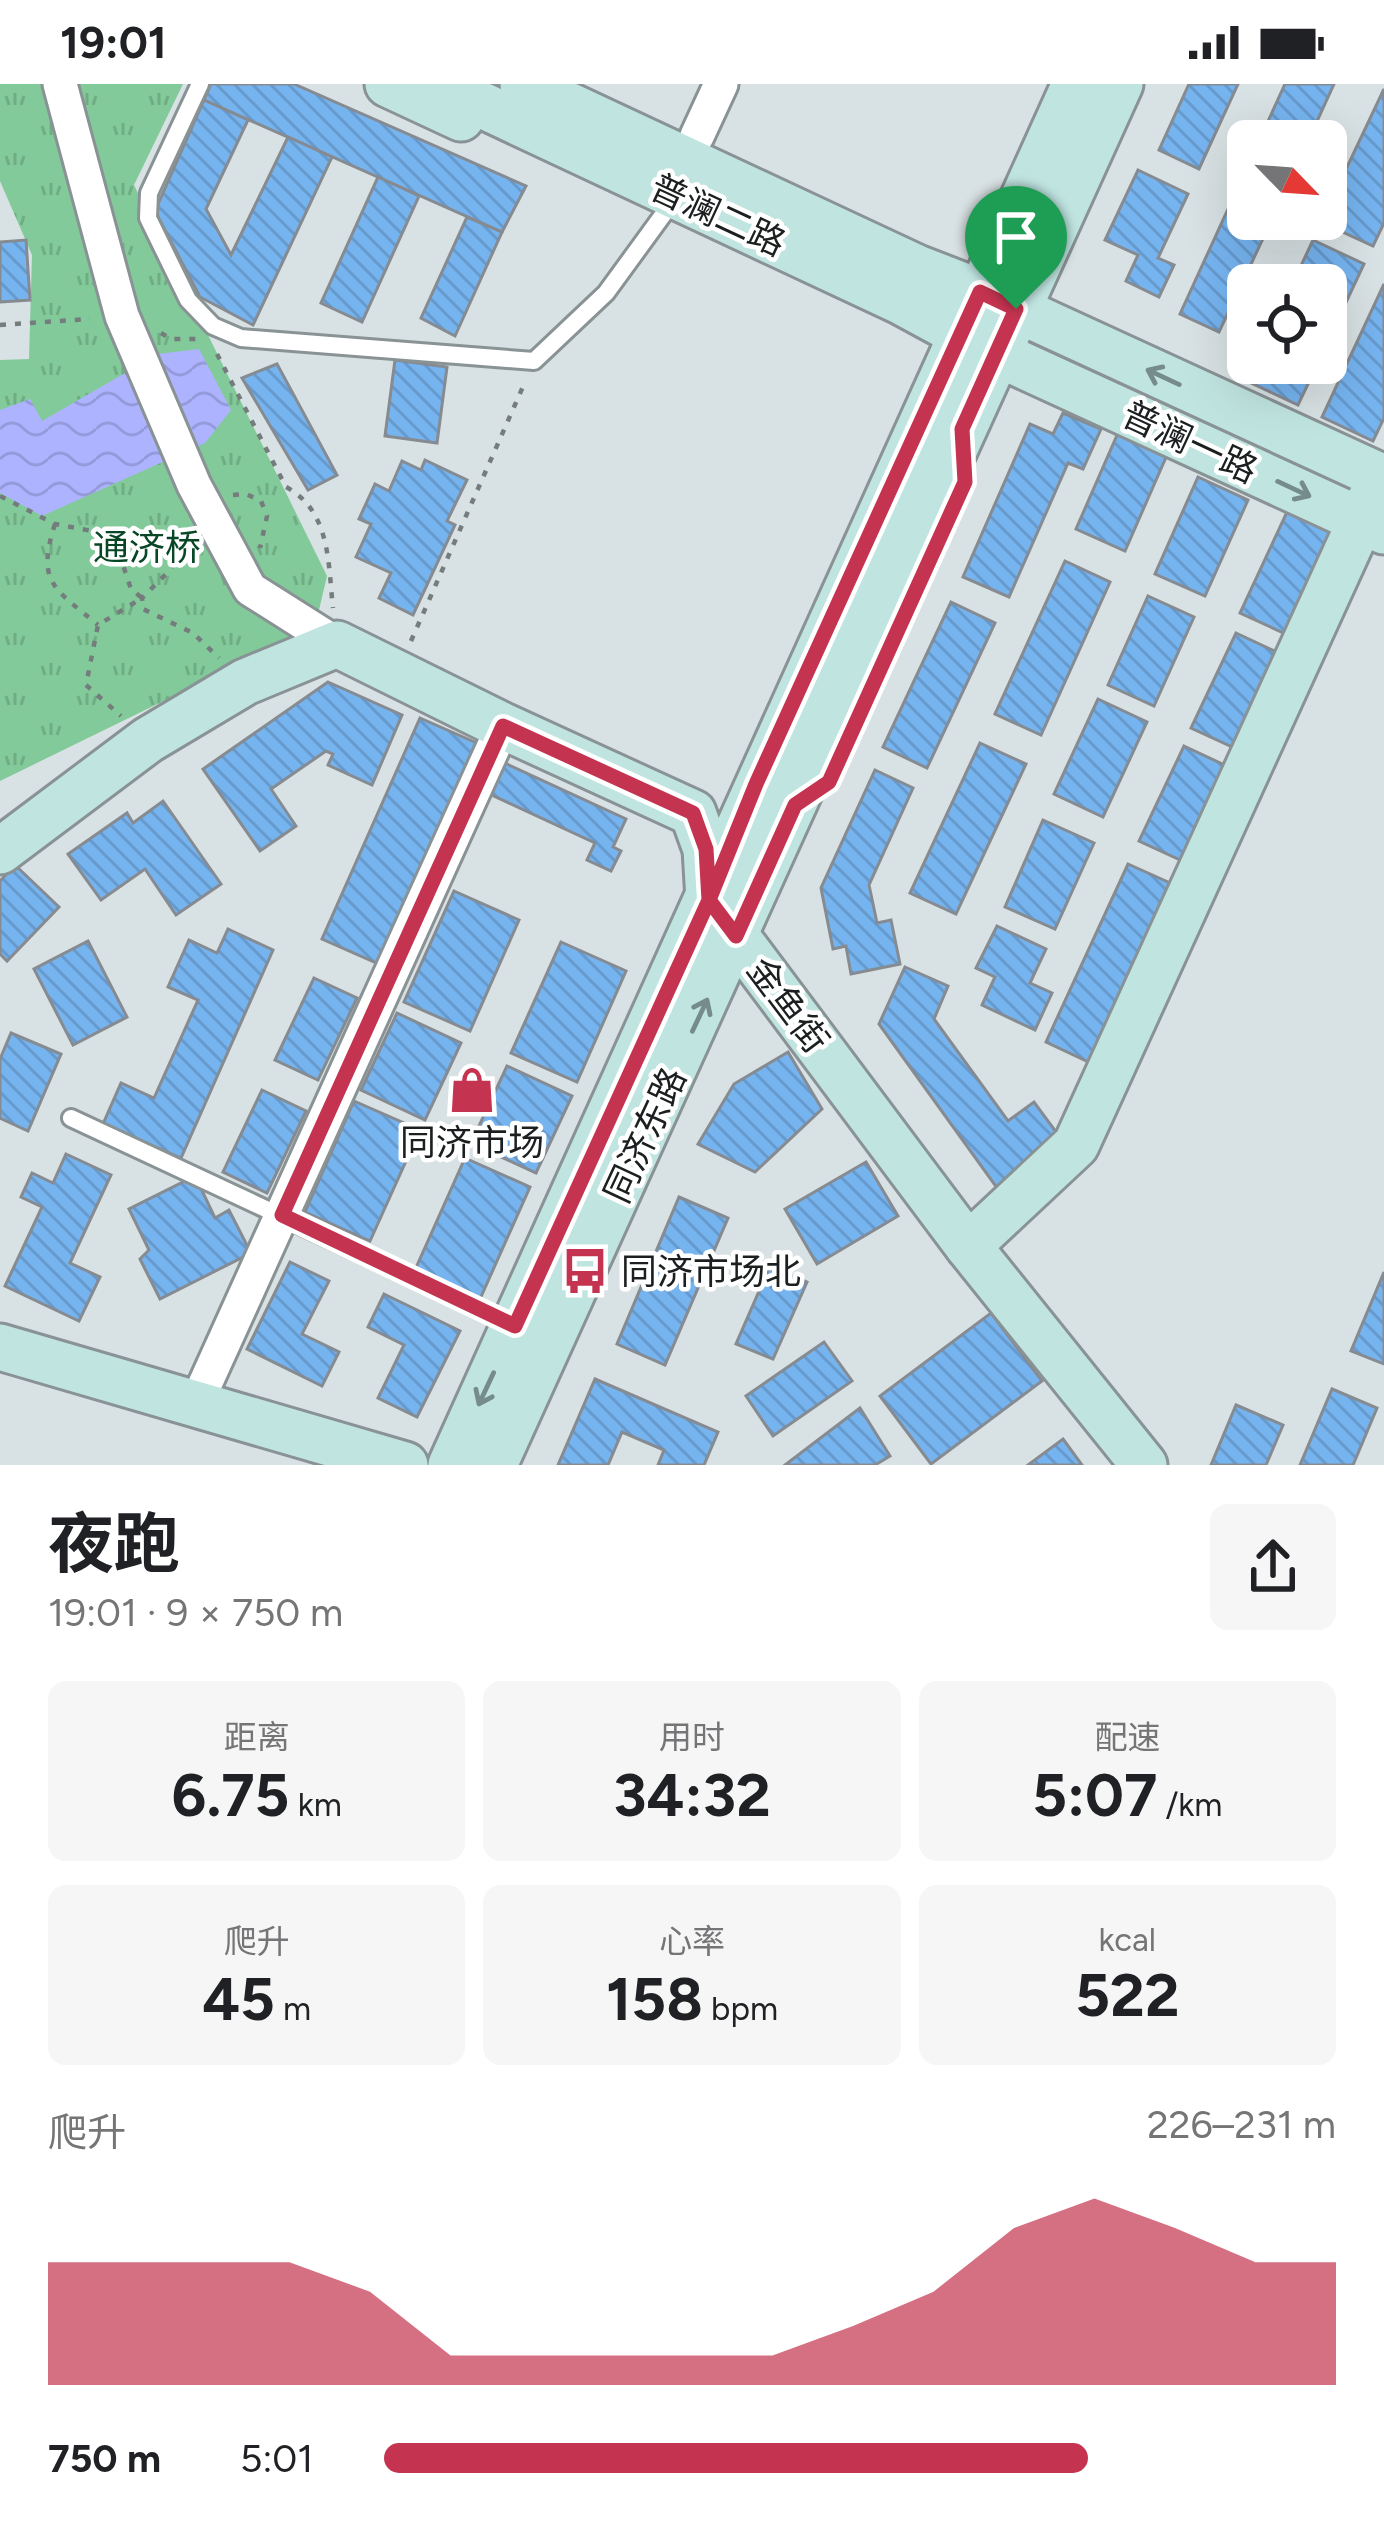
<!DOCTYPE html>
<html lang="zh">
<meta charset="utf-8">
<style>
:root{--surface:#fff;--page:#f6f6f6;--text:#202124;--muted:#757577;--accent:#c43450}
body{margin:0;font-family:Figtree,"Noto Sans SC",sans-serif;background:var(--page);color:var(--text);height:100vh;display:flex;flex-direction:column;font-size:45px;white-space:nowrap}
*{box-sizing:border-box;margin:0}
p{font-size:39px;color:var(--muted)}
.icon{flex:none;width:66px;height:66px;fill:none;stroke:currentColor;stroke-width:2;stroke-linecap:round;stroke-linejoin:round}
.map{position:relative;height:1381px;overflow:hidden}
.drawer{display:flex;flex-direction:column;background:var(--surface);flex:1}
.drawer>*{flex:none}
.needle{width:78px;rotate:115deg}
.fabs{position:absolute;left:1227px;top:36px;display:grid;gap:24px}
.fabs a{display:grid;place-items:center;width:120px;height:120px;border-radius:18px;background:var(--surface);box-shadow:0 12px 48px #0002;font-size:60px}
.pin{position:absolute;display:grid;place-items:center;width:102px;height:102px;color:#fff;margin:-123px -51px;border-radius:50% 50% 50% 0;rotate:-45deg;box-shadow:0 0 12px #0007}
.pin .icon{rotate:45deg}
.round{display:grid;place-items:center;flex:none;width:126px;height:126px;border-radius:18px;background:var(--page)}
.summary{display:flex;align-items:center;justify-content:space-between;height:204px;padding:0 48px}
h1{font-size:66px;font-weight:700;line-height:90px}
.figures{display:grid;grid-template-columns:repeat(3,1fr);gap:18px;height:204px;padding:12px 48px}
.figures div{display:grid;align-content:center;border-radius:18px;background:var(--page);text-align:center}
.figures b{font-size:60px;font-weight:700}
.figures small{font-size:33px;font-weight:400}
.figures p{font-size:33px}
.chart{height:336px;padding:24px 48px}
.chart p{display:flex;justify-content:space-between}
.chart svg{width:100%;height:216px;margin-top:12px;fill:var(--accent);opacity:.7}
ul{padding:0 48px;list-style:none;font-size:39px}
li{display:grid;grid-template-columns:192px 144px 1fr;align-items:center;height:90px}
li i{height:30px;border-radius:15px;background:var(--accent)}
.status{display:flex;justify-content:space-between;align-items:center;height:84px;padding:0 60px;background:var(--surface);direction:ltr}
.status svg{height:33px;fill:currentColor}
.map>svg:first-child{display:block}
.grass{fill:url(#grass-tufts)}
.water{fill:url(#water-waves)}
.building{fill:url(#building-back-hatch);stroke:#868b91;stroke-width:3}
.lines{fill:none;stroke-linecap:round;stroke-linejoin:round}
.lane-casing{stroke:#899294;stroke-width:22}
.street-casing{stroke:#899294;stroke-width:39}
.secondary-casing{stroke:#899294;stroke-width:51}
.path{stroke:#757c7d;stroke-width:4.5;stroke-dasharray:6 9;stroke-linecap:butt}
.lane{stroke:#fff;stroke-width:16}
.street{stroke:#fff;stroke-width:33}
.secondary{stroke:#c0e5e1;stroke-width:45}
.oneway{stroke:#768c8a}
.route-casing{stroke:#fff;stroke-width:24}
.route{stroke:#c43450;stroke-width:15}
.labels{text-anchor:middle;dominant-baseline:central;stroke-width:9;stroke-linejoin:round;paint-order:stroke}
.street-label{font-size:36px;fill:#1b1f1f;stroke:#fff}
.park-label{font-size:36px;fill:#094625;stroke:#fff}
.poi-label{font-size:36px;fill:#1b1f1f;stroke:#fff}
</style>
<div class="status"><b>19:01</b><svg viewBox="0 0 49 12"><path d="M0 12V9h3v3zM5 12V6h3v6zM10 12V3h3v9zM15 12V0h3v12zM26 1h20v11H26zM47 4h2v5h-2z"/></svg></div>
<div class="map">
<svg width="1384" height="1381" viewBox="0 0 1384 1381">
<defs>
<pattern id="grass-tufts" width="24" height="20" patternUnits="userSpaceOnUse" patternTransform="scale(3)"><rect width="24" height="20" fill="#82ca99"/><path d="M3 7l-1-3M5 7V3M7 7l1-3M15 17l-1-3M17 17v-4M19 17l1-3" fill="none" stroke="#70ad83"/></pattern>
<pattern id="water-waves" width="16" height="10" patternUnits="userSpaceOnUse" patternTransform="scale(3)"><rect width="16" height="10" fill="#adb3ff"/><path d="M0 5q4-4 8 0t8 0" fill="none" stroke="#949ada"/></pattern>
<pattern id="building-back-hatch" width="6" height="6" patternUnits="userSpaceOnUse" patternTransform="scale(3)"><rect width="6" height="6" fill="#76b4f0"/><path d="M-1 5l2 2M0 0l6 6M5-1l2 2" fill="none" stroke="#669acd"/></pattern>
</defs>
<rect width="100%" height="100%" fill="#d8e1e3"/>
<!-- grass -->
<polygon class="grass" points="0,0 183,0 134,101 327,492 315,543 0,697 0,276 29,275 32,171 0,97"/>
<!-- water -->
<polygon class="water" points="199,265 231,326 205,359 42,432 0,409 0,326 30,315 42,337 158,270"/>
<!-- building -->
<g class="building">
<polygon points="211,0 294,0 526,102 502,148 204,16"/>
<polygon points="1189,0 1238,0 1199,85 1159,66"/>
<polygon points="1285,0 1334,0 1308,57 1259,57"/>
<polygon points="1384,5 1384,139 1373,162 1321,138"/>
<polygon points="204,16 248,36 206,125 231,171 288,53 332,73 253,241 200,213 155,127"/>
<polygon points="1138,86 1188,110 1158,174 1174,181 1159,213 1126,197 1138,171 1105,156"/>
<polygon points="378,93 419,112 362,238 321,219"/>
<polygon points="1228,125 1268,144 1219,248 1180,230"/>
<polygon points="467,133 502,148 455,252 421,234"/>
<polygon points="26,156 30,216 0,218 0,158"/>
<polygon points="1313,156 1364,180 1326,261 1326,201 1292,201"/>
<polygon points="1384,200 1384,334 1373,357 1322,333"/>
<polygon points="395,276 447,283 437,359 385,352"/>
<polygon points="1255,279 1318,279 1298,321 1247,297"/>
<polygon points="277,280 337,391 308,406 242,294"/>
<polygon points="1063,329 1101,345 1083,385 1068,379 1009,513 963,493 1030,340 1053,350"/>
<polygon points="1118,349 1167,371 1125,467 1076,445"/>
<polygon points="425,376 467,396 447,437 455,441 413,531 379,514 391,489 356,473 371,440 359,435 375,400 389,407 402,377 421,386"/>
<polygon points="1198,393 1248,416 1205,512 1155,490"/>
<polygon points="1287,428 1337,451 1290,552 1240,529"/>
<polygon points="1065,477 1110,498 1041,651 995,630"/>
<polygon points="1148,512 1194,533 1154,622 1108,601"/>
<polygon points="951,518 995,539 927,684 883,663"/>
<polygon points="1236,549 1285,572 1241,667 1191,644"/>
<polygon points="328,598 402,631 372,701 328,681 333,670 326,667 271,705 296,742 260,767 203,685"/>
<polygon points="1098,615 1147,638 1103,733 1054,710"/>
<polygon points="420,634 479,660 381,881 322,855"/>
<polygon points="980,659 1026,680 956,830 910,809"/>
<polygon points="1184,662 1233,685 1189,780 1139,757"/>
<polygon points="496,675 626,735 613,763 621,767 611,787 587,776 595,759 481,706"/>
<polygon points="875,686 913,704 869,801 877,839 891,836 900,880 851,890 846,862 833,865 821,804"/>
<polygon points="163,717 221,800 176,831 145,785 101,816 68,770 127,729 133,739"/>
<polygon points="1043,736 1094,759 1055,845 1005,823"/>
<polygon points="1128,780 1179,803 1097,982 1046,958"/>
<polygon points="15,781 59,823 7,877 0,870 0,797"/>
<polygon points="454,807 519,836 470,947 404,918"/>
<polygon points="997,842 1046,865 1030,899 1052,909 1035,946 982,921 995,893 976,884"/>
<polygon points="228,845 273,866 181,1074 103,1040 121,999 154,1014 198,916 168,903 189,856 217,869"/>
<polygon points="88,857 127,933 73,961 34,885"/>
<polygon points="561,858 626,887 577,998 511,969"/>
<polygon points="905,883 948,902 934,935 1008,1037 1034,1018 1062,1056 997,1104 879,940"/>
<polygon points="314,894 357,914 318,996 275,976"/>
<polygon points="397,929 461,959 425,1036 361,1006"/>
<polygon points="11,949 61,970 28,1047 0,1034 0,975"/>
<polygon points="788,968 822,1025 755,1088 698,1060 734,1000"/>
<polygon points="507,982 572,1012 536,1089 471,1059"/>
<polygon points="262,1006 306,1027 267,1109 223,1088"/>
<polygon points="354,1017 420,1046 370,1157 305,1128"/>
<polygon points="66,1070 111,1091 70,1179 100,1193 79,1237 5,1202 42,1123 21,1113 32,1089 53,1099"/>
<polygon points="465,1074 530,1103 480,1215 415,1186"/>
<polygon points="866,1078 898,1132 817,1180 785,1125"/>
<polygon points="195,1092 215,1134 229,1126 251,1169 160,1215 140,1175 149,1166 129,1125"/>
<polygon points="679,1113 728,1134 665,1281 617,1260"/>
<polygon points="290,1178 329,1197 302,1250 339,1268 322,1302 247,1265"/>
<polygon points="770,1182 807,1198 773,1275 736,1260"/>
<polygon points="1384,1188 1384,1280 1351,1267"/>
<polygon points="384,1210 460,1247 417,1333 378,1314 404,1261 368,1243"/>
<polygon points="991,1229 1042,1297 931,1380 880,1312"/>
<polygon points="824,1258 852,1297 773,1352 746,1312"/>
<polygon points="595,1295 718,1348 704,1381 658,1381 664,1366 622,1348 608,1381 558,1381"/>
<polygon points="1332,1305 1377,1324 1353,1381 1300,1381"/>
<polygon points="1236,1321 1283,1341 1266,1381 1211,1381"/>
<polygon points="860,1324 890,1372 875,1381 785,1381"/>
<polygon points="1063,1355 1082,1381 1028,1381"/>
</g>
<g class="lines">
<defs>
<g id="lane">
<polyline points="200,0 149,109 148,134 188,216 213,242 241,254 534,277 606,209 676,113"/>
<polyline points="71,1034 514,1241"/>
</g>
<g id="street">
<polyline points="60,0 122,232 194,401 250,505 337,560"/>
<polyline points="697,52 721,0"/>
<polyline points="196,1320 503,642"/>
</g>
<g id="secondary">
<polyline points="388,0 461,34"/>
<polyline points="437,0 902,218 996,269 1384,447"/>
<polyline points="523,0 917,184 979,208 1384,394"/>
<polyline points="0,767 148,656 245,598 337,560 503,642 693,729 706,765 709,816 968,1162 1144,1381"/>
<polyline points="968,1162 1076,1061 1372,412"/>
<polyline points="0,1263 405,1381"/>
<polyline points="451,1381 1075,0"/>
<polyline points="494,1381 1120,0"/>
</g>
</defs>
<!-- lane casing -->
<use href="#lane" class="lane-casing"/>
<!-- street casing -->
<use href="#street" class="street-casing"/>
<!-- secondary casing -->
<use href="#secondary" class="secondary-casing"/>
<!-- path -->
<g class="path">
<polyline points="0,241 90,235"/>
<polyline points="161,249 171,255 196,255"/>
<path d="M217 270 286 403C331 427 328 480 333 524"/>
<polyline points="233,411 246,410 261,417 267,432 260,464"/>
<polyline points="0,412 55,440 92,447 109,457 118,466 131,505 142,514 98,541 86,601 121,632"/>
<path d="M55 440C36 499 54 504 98 541"/>
<polyline points="188,452 170,486 142,514 143,525 193,549 219,574"/>
<polyline points="411,557 525,298"/>
</g>
<!-- lane -->
<use href="#lane" class="lane"/>
<!-- street -->
<use href="#street" class="street"/>
<!-- secondary -->
<use href="#secondary" class="secondary"/>
</g>
<!-- one-way arrows -->
<defs><path id="oneway-shaft" d="M-6 0H5M1.5-3L5.5 0L1.5 3" fill="none" stroke-width="1.6" stroke-linecap="round" stroke-linejoin="round" transform="scale(3)"/></defs>
<g class="oneway">
<use href="#oneway-shaft" transform="translate(1163 293) rotate(-155)"/>
<use href="#oneway-shaft" transform="translate(1294 405) rotate(25)"/>
<use href="#oneway-shaft" transform="translate(700 931) rotate(-65)"/>
<use href="#oneway-shaft" transform="translate(486 1305) rotate(115)"/>
</g>
<g class="lines">
<defs>
<polyline id="route" points="1016,225 980,208 756,700 709,816 706,765 693,729 503,642 282,1131 515,1242 709,816 736,852 795,721 829,698 965,398 962,345 1016,225"/>
</defs>
<!-- route casing -->
<use href="#route" class="route-casing"/>
<!-- route -->
<use href="#route" class="route"/>
</g>
<!-- icons -->
<defs>
<symbol id="shop-bare" viewBox="-9 -9 18 18"><path d="M-5-2.5h2.3a2.7 3.5 0 0 1 5.4 0H5L5.5 6h-11ZM-1.5-2.5h3a1.5 2.3 0 0 0-3 0Z" fill="#c43450" stroke="#fff" stroke-width="2.5" paint-order="stroke"/></symbol>
<symbol id="bus-bare" viewBox="-9 -9 18 18"><path d="M-5-6H5V4H4V6H2V4H-2V6H-4V4H-5ZM-3.5-4V0h7V-4ZM-3.5 1.2v1.5H-2V1.2ZM2 1.2v1.5H3.5V1.2Z" fill="#c43450" stroke="#fff" stroke-width="2.5" paint-order="stroke"/></symbol>
</defs>
<g fill-rule="evenodd">
<use href="#shop-bare" x="439" y="973" width="66" height="66"/>
<use href="#bus-bare" x="552" y="1154" width="66" height="66"/>
</g>
<g class="labels">
<!-- street labels -->
<g class="street-label">
<text transform="translate(718 131) rotate(25)">普澜二路</text>
<text transform="translate(1190 358) rotate(25)">普澜一路</text>
<text transform="translate(788 921) rotate(53)">金鱼街</text>
<text transform="translate(645 1051) rotate(-65)">同济东路</text>
</g>
<!-- park labels -->
<g class="park-label">
<text x="147" y="463">通济桥</text>
</g>
<!-- poi labels -->
<g class="poi-label">
<text x="472" y="1058">同济市场</text>
<text x="621" y="1187" text-anchor="start">同济市场北</text>
</g>
</g>
</svg>
<div class="fabs">
<a><svg class="needle" viewBox="-14 -14 28 28"><path d="M0-13l5 13h-10z" fill="#e53935"/><path d="M0 13l5-13h-10z" fill="#757577"/></svg></a>
<a><svg class="icon" aria-label="locate" viewBox="0 0 24 24"><circle cx="12" cy="12" r="6"/><path d="M12 2v4M12 18v4M2 12h4M18 12h4"/></svg></a>
</div>
<div class="pin" style="left:1016px;top:225px;background:#1e9e55"><svg class="icon" aria-label="arrive" viewBox="0 0 24 24"><path d="M6 21V4h12l-3 4 3 4H6"/></svg></div>
</div>
<section class="drawer">
<div class="summary"><div><h1>夜跑</h1><p>19:01 · 9 × 750 m</p></div><a class="round"><svg class="icon" aria-label="share" viewBox="0 0 24 24"><path d="M12 15V3M7 8l5-5 5 5M5 13v7h14v-7"/></svg></a></div>
<div class="figures">
<div><p>距离</p><b>6.75<small> km</small></b></div>
<div><p>用时</p><b>34:32</b></div>
<div><p>配速</p><b>5:07<small> /km</small></b></div>
</div>
<div class="figures">
<div><p>爬升</p><b>45<small> m</small></b></div>
<div><p>心率</p><b>158<small> bpm</small></b></div>
<div><p>kcal</p><b>522</b></div>
</div>
<div class="chart"><p><span>爬升</span>226–231 m</p>
<svg viewBox="0 0 160 44" preserveAspectRatio="none"><path d="M0 44V19L10 19L20 19L30 19L40 25L50 38L60 38L70 38L80 38L90 38L100 32L110 25L120 12L130 6L140 12L150 19L160 19V44z"/></svg>
</div>
<ul>
<li><b>750 m</b>5:01<i style="width:74%"></i></li>
</ul>
</section>
